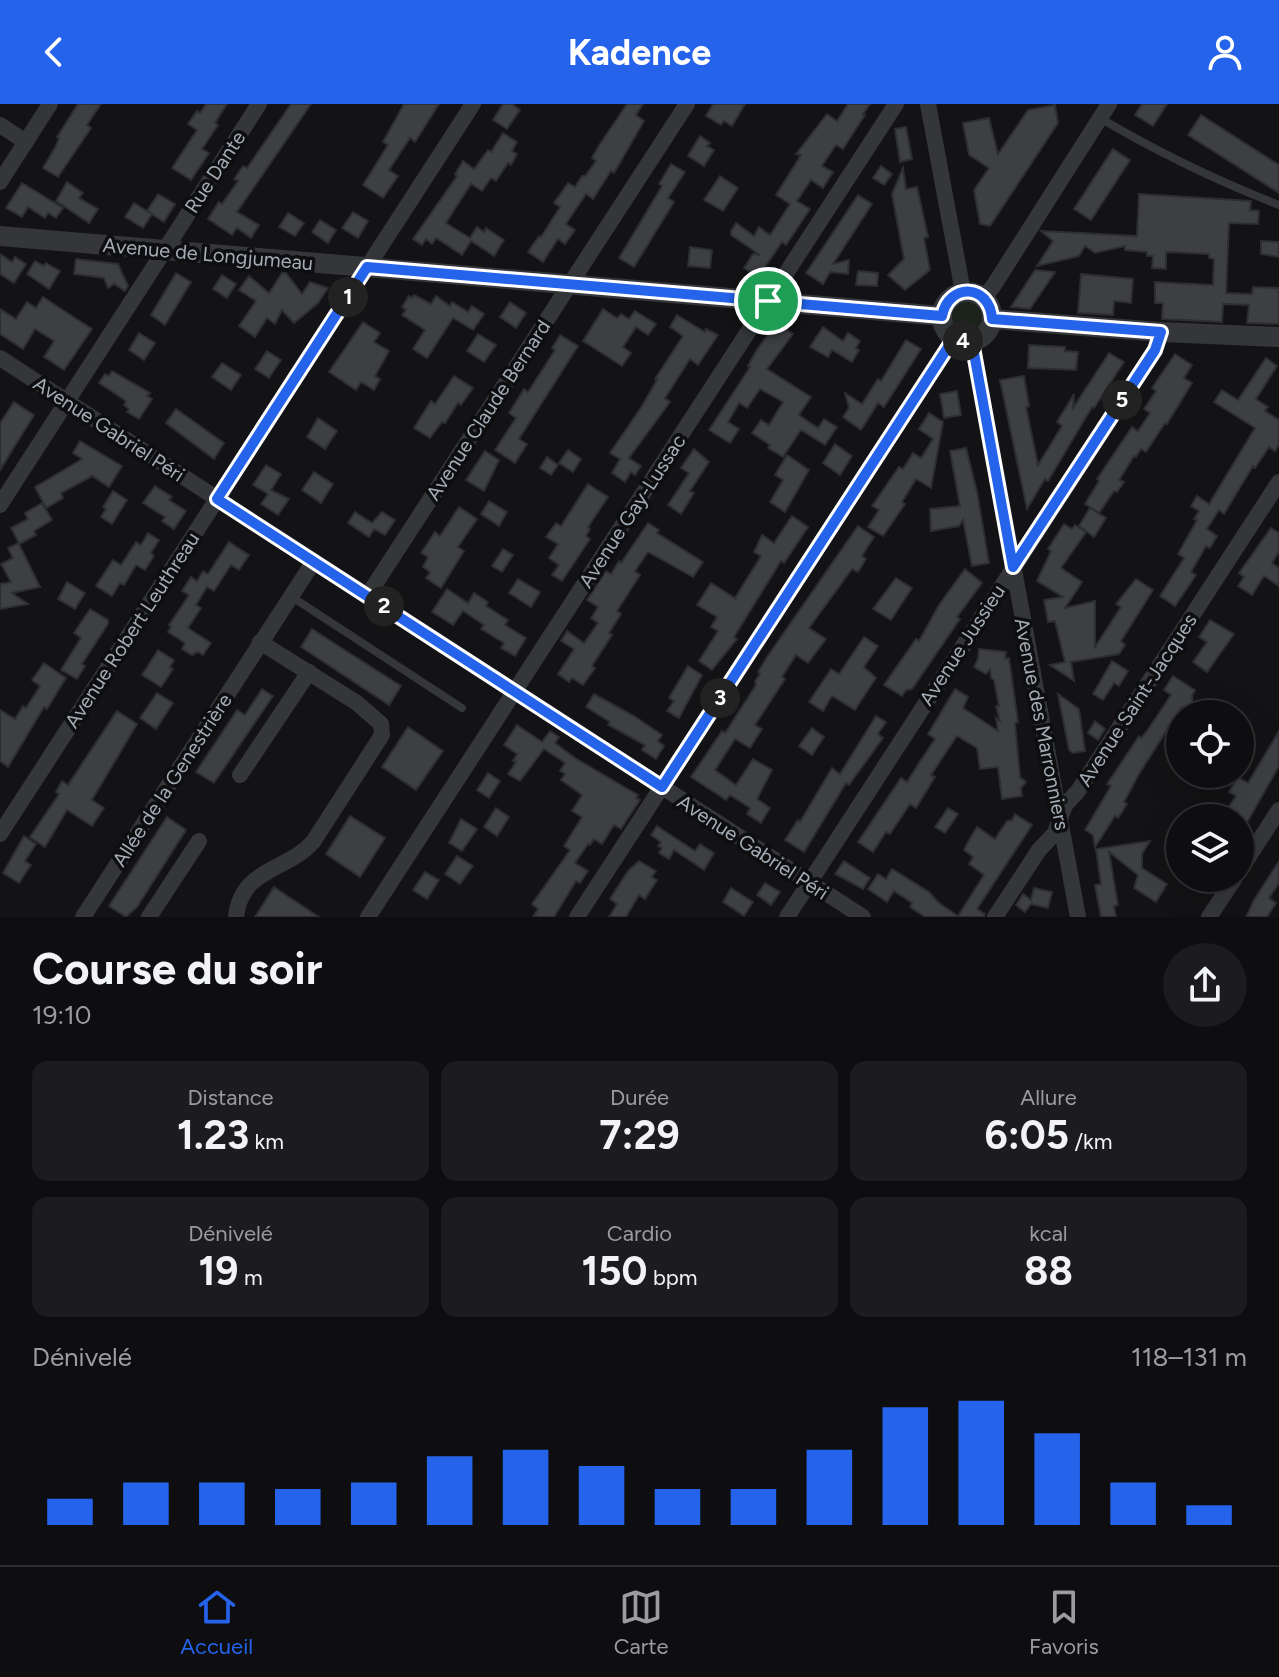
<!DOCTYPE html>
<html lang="fr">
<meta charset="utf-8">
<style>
:root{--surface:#0e0e10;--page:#1c1c1e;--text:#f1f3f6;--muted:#9b9c9f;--line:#2e2e30;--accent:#2563eb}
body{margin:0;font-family:Figtree,sans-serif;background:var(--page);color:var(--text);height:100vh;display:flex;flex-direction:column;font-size:30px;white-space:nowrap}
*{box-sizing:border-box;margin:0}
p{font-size:26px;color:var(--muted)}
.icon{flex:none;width:44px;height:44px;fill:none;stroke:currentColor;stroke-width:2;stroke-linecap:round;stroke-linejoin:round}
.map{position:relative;height:813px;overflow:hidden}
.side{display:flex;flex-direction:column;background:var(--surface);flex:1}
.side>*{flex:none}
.fabs{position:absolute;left:1166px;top:596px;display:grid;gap:16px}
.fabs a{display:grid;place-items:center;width:88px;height:88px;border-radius:50%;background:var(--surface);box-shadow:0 8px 32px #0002,0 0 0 2px var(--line);font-size:40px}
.pin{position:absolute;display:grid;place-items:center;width:68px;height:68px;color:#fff;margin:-34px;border:4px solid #fff;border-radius:50%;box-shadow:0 2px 8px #0007}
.km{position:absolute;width:40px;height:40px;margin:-20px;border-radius:50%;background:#222;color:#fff;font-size:22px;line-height:40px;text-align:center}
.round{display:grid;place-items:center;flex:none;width:84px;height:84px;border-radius:42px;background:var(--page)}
.head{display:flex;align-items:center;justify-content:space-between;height:136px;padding:0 32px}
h1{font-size:44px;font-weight:700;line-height:60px}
.stats{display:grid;grid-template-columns:repeat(3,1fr);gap:12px;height:136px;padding:8px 32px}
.stats div{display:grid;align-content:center;border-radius:16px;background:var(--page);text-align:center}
.stats b{font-size:40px;font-weight:700}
.stats small{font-size:22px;font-weight:400}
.stats p{font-size:22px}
.chart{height:224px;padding:16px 32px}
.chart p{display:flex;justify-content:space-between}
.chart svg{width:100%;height:144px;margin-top:8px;stroke:var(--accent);stroke-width:6}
header{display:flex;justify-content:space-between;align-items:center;height:104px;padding:0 32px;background:var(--accent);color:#fff;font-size:36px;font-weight:700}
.tab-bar{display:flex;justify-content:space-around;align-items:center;height:112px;border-top:2px solid var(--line);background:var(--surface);font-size:22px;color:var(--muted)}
.tab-bar a{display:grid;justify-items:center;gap:4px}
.tab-bar .current{color:var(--accent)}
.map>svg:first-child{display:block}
.green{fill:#1b231b}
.building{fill:#3d3f42;stroke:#2d2e31;stroke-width:2}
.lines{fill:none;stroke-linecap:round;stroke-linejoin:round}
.service{stroke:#34363a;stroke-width:8}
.minor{stroke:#34363a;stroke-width:16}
.tertiary{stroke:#34363a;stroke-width:20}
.route-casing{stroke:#fff;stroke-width:16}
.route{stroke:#2563eb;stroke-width:10}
.labels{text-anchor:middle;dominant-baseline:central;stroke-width:7;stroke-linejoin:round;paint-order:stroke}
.street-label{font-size:20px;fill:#a4adb6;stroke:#0e0e10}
</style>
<header><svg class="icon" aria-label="back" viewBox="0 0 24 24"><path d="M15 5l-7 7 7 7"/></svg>Kadence<svg class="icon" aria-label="person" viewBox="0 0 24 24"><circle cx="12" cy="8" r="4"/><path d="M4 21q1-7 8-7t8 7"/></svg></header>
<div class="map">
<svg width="1279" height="813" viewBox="0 0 1279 813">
<rect width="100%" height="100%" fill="#131315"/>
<!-- green -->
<circle class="green" cx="967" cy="213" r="15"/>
<!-- building -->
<g class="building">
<polygon points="78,0 101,0 87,21 91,24 58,73 43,64 56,42 59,34 57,33"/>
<polygon points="206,0 227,0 215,19 218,21 202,45 209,49 191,76 172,64 197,26 188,20 197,7 200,9"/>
<polygon points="291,0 311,0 237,108 259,121 251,134 237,124 232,131 208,115 219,98 222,100 238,77 234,75 243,62 247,64"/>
<polygon points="404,0 439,0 415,38 410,34 389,66 398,72 383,94 363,81 388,41 383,38"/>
<polygon points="503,0 512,0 520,6 507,25 493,16"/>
<polygon points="627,0 643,0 636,11 644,17 614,69 611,67 593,95 586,90 566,120 575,126 565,140 558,135 543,158 528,148 539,132 541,133 560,103 554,99 568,79 575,83 582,72 585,72 596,57 592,54 600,40"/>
<polygon points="713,0 745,0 732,22 724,17 721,21 706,12"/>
<polygon points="848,0 870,0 863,10 865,11 843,45 836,41 822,62 833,68 823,84 811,76 797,97 810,105 786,141 782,138 758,173 744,164 753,150 760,151 731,131 731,127 736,119 754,132 759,123 770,131 790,100 776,91 801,51 796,50 827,10 837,17"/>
<polygon points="1142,0 1167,0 1153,22 1135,11"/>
<polygon points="1055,1 1058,19 990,122 980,120 974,86 989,64 969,51 963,19 989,14 998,50 1028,6"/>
<polygon points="1201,11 1279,61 1279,89 1188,31"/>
<polygon points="906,23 912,55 900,58 895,25"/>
<polygon points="503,29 517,38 512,47 517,50 511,61 508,59 496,77 491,74 482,87 471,80 446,119 470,134 477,123 484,128 486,124 504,136 494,152 471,137 462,151 436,134 432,140 426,135 422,141 413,135 457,72 455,70 463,57 474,65 488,46 491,48"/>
<polygon points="700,32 710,39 707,42 714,46 704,62 688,52"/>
<polygon points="1113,45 1130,56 1091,116 1074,105"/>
<polygon points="671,60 685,68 668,94 674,98 634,163 619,154 662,82 659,80"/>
<polygon points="881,62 892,70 884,81 873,74"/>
<polygon points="903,64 906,85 917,83 928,133 924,134 930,166 905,186 888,171 904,155 892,90"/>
<polygon points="720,72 738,84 723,107 704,96"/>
<polygon points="67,78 83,89 79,94 98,105 89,119 56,97"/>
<polygon points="22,79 63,104 56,114 48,109 45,114 28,103 22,113 6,104"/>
<polygon points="158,90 175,100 164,118 147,107"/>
<polygon points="1139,90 1251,97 1250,106 1259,107 1258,120 1229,119 1226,189 1252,190 1253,183 1279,184 1279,220 1247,219 1249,201 1223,200 1222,218 1162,215 1163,199 1155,199 1155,178 1213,181 1214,155 1209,154 1209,150 1166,148 1166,165 1152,164 1153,152 1147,152 1147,148 1125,146 1125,142 1095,149 1085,142 1079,152 1037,162 1053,137 1041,127 1137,132"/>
<polygon points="858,91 872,100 833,160 849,156 848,170 830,168 823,180 806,169"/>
<polygon points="134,99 152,110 143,124 125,113"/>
<polygon points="353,108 368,117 358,134 342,124"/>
<polygon points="288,109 304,119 295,132 279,123"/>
<polygon points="320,116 336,126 328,139 312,128"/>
<polygon points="1261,137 1279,138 1279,153 1261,150"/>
<polygon points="690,143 712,146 710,164 688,162"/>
<polygon points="0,150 12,158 15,153 26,160 14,179 0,170"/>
<polygon points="76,155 118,160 128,182 125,187 114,180 108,184 104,174 74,170"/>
<polygon points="35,157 44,162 46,159 60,167 49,185 27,170"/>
<polygon points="1035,166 1055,168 1030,205 1011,203"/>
<polygon points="858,167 878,169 877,182 856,181"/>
<polygon points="176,169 191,178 165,221 151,211"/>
<polygon points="282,169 286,169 302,190 310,178 328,184 318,199 294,219 282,206 275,220 267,214 255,233 239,222 256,197 239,186 249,172 269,189"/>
<polygon points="1081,170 1133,175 1131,199 1114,197 1113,211 1078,209"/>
<polygon points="222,171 236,180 227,194 213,185"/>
<polygon points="414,191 431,200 436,192 450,202 452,198 468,208 472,202 484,210 473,226 453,214 427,254 413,245 425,226 402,211 406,206 402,203 409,192 412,194"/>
<polygon points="43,193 92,225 64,266 44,253 54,237 35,225 23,245 0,230 0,205 16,215 27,198 36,204"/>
<polygon points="510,198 526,209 516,224 500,213"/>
<polygon points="603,205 617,214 621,210 629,215 635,207 656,220 648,231 636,223 623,243 631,249 622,262 583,237"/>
<polygon points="677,211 705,228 706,225 718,231 698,261 690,255 665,294 670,298 629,354 641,362 635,371 631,368 625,378 612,369 620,355 610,349 642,302 657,276 655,275 683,232 670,223"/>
<polygon points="363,218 380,229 374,238 389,247 375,272 380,275 374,286 361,278 356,286 329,268"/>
<polygon points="776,219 793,230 767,265 811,293 799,311 818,324 824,315 837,323 825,341 801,326 783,353 768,344 770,341 752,329 761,316 769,321 783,298 760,285 747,304 739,299 728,318 739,325 730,339 709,326 750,263 748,262 756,247"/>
<polygon points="823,223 843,237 848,229 860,237 856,244 859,246 852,258 832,246 828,253 810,243"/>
<polygon points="139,229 155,239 144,256 129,246"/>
<polygon points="478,230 496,241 484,258 467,247"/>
<polygon points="560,231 578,242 519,335 527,340 515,359 495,346 516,314 509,309 524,285 528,288 555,246 552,244"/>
<polygon points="906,236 921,245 884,303 878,299 861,326 843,313 849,304 845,289 862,300 878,275 881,277"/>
<polygon points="1029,241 1065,243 1065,247 1078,248 1076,266 1028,264"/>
<polygon points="267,247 281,256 269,274 255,265"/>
<polygon points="1109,249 1124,258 1094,304 1092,303 1048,377 1045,375 1027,405 1000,276 1024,272 1029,302 1026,303 1038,361 1062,322 1057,318 1074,290 1073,304"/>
<polygon points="1175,250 1192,261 1184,274 1192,279 1167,320 1165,319 1146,348 1141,345 1136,353 1134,352 1119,376 1124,378 1117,388 1114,387 1099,409 1085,400 1099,377 1097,375 1132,323 1138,327 1150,309 1144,305 1156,287 1152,284"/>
<polygon points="1266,254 1277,262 1256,295 1268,303 1265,307 1279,316 1279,341 1275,347 1269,343 1255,364 1253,362 1224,410 1219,406 1207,425 1217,432 1210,444 1206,442 1191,468 1196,471 1175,502 1160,492 1184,454 1178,450 1197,416 1194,415 1199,407 1191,402 1197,392 1209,400 1255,324 1214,298 1222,286 1238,296"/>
<polygon points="222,259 241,271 231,286 212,273"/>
<polygon points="112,267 150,289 147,292 152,295 139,315 127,308 129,305 124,301 126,297 99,279 105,270 109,272"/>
<polygon points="454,272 473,284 461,301 458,299 445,319 442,318 430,334 414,324 431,297 435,300"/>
<polygon points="957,287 961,311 944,314 940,290"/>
<polygon points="14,298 34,311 0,366 0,319"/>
<polygon points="176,305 224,339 214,355 166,319"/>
<polygon points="929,309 943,318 931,384 916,375 902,398 905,400 883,432 868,423 879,406 872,402 899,363 903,365 913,349 921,354 933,335 919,325"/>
<polygon points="318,314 337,327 325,345 307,333"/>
<polygon points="80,337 122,362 109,383 92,372 61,389 63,394 46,404 35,383 82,355 73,349"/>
<polygon points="835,340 852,352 840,371 823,359"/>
<polygon points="966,344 977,388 989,459 972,462 963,416 959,422 931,427 930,405 960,402 950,347"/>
<polygon points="694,345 709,358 690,387 694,389 681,410 668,401 689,369 681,364"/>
<polygon points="568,346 581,355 573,368 559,359"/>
<polygon points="485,347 499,356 484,387 466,376"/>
<polygon points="787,351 809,366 785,408 770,398 783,376 775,371"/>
<polygon points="547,353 558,361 551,371 540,364"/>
<polygon points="266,361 281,370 271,386 289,395 278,411 261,400 268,390 253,381"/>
<polygon points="314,368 333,380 321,399 302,386"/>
<polygon points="588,380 608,393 588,423 590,425 586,432 590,435 562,477 552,471 559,461 549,454 558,440 546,433 556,419 561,422"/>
<polygon points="155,382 172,393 169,396 186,407 174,425 162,417 165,413 143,399"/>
<polygon points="113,387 127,396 112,420 101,413 106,405 103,403"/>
<polygon points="489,397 507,408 499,422 481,410"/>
<polygon points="42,399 52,416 34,427 36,431 19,440 40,483 12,489 28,500 0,505 0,480 11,478 1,460 13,454 8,444 19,439 11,424 28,415 25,409"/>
<polygon points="459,403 477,415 458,443 464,447 441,484 426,474 430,468 423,463 428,453 421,449 435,428 440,432"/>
<polygon points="1090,404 1106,414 1094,433 1079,422"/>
<polygon points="355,408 372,419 382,408 395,416 385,431 374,425 369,433 348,419"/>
<polygon points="792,412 808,423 784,459 781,457 734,533 737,535 712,566 699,557 718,527 711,523 717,513 697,501 711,479 735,494 761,452 754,448 762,431 774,439"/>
<polygon points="648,419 659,426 657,429 703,458 693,473 648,448 635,467 640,471 617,507 621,510 609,529 612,531 592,562 595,564 583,581 572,574 569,578 558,570 574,545 561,537 567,527 584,539 598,519 591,514 598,503 587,496 606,467 611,470 619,457 621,459"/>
<polygon points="1064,420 1072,425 1075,421 1086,428 1061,464 1082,478 1065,504 1095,497 1095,543 1121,503 1116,500 1136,475 1153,486 1121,537 1125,541 1119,550 1071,558 1074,577 1050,561 1065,558 1055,517 1048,518 1044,496 1063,493 1037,477 1051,447 1048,445"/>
<polygon points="858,422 874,433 862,452 866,455 858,468 852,465 809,524 826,535 808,559 796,551 782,573 785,575 755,621 762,625 750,644 735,635 715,666 736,681 753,655 772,666 757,695 770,704 761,719 747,710 750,704 730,691 726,696 691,673 722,627 725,629 756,581 755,577 760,570 758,568 767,553"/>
<polygon points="1271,424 1279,429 1279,448 1272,459 1279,464 1279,482 1264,472 1252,491 1238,482 1244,473 1239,469"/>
<polygon points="148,429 159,436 151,449 154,452 145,466 136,461 124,481 120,479 112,492 96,482 113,456 121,461 136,438 141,441"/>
<polygon points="229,438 249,451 239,466 231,461 214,487 207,483 196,501 201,504 188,524 211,539 203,551 198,548 192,551 182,545 185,539 168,528 171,523 169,521 189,491 182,487 191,473 197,477 203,467 208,470"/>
<polygon points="503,445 513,451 502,468 492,462"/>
<polygon points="965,465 982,479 957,513 960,515 912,585 906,586 902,592 884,581 916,535 919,537 939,501"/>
<polygon points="896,474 912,484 891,516 873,505"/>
<polygon points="518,475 540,488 531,503 509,489"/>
<polygon points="67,478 85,489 75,505 58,495"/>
<polygon points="447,485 468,499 474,489 488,498 486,502 508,516 505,521 526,534 515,552 501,544 504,539 481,525 484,521 463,507 453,521 432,508"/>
<polygon points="90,505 108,516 108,520 82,560 85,562 77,575 61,566 81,534 74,529"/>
<polygon points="1210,516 1234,530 1207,568 1193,558 1207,538 1199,533"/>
<polygon points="312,525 401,582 389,601 301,543"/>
<polygon points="864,533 878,542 864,563 876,574 855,606 832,592 823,607 809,598 831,565 839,570"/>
<polygon points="979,545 1006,548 1005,555 1009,554 1018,618 1015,619 1020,673 1026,678 1021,684 1022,692 1002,695 998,663 980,665 977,644 957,632 931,671 935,673 916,704 910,700 890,730 886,728 873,748 858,738 901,674 907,678 919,659 935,635 928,630 955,585 968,593 963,604 998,627 996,614 1000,617 996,602 999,602 994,576 991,574 990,565 986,570 974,563 978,555"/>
<polygon points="158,546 174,556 170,563 173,565 161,583 142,571"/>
<polygon points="1112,557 1128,567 1119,582 1114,579 1103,596 1093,590"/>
<polygon points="44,559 66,574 47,605 44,603 8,663 0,657 0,606 15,615 23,602 26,604 40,582 32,576"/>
<polygon points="688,562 702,571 679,614 667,607 674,597 669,594"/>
<polygon points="1173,572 1195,586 1192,592 1193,599 1181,604 1139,670 1124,698 1127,700 1118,714 1115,712 1095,743 1093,731 1085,726 1111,682 1107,680 1139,632 1141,634 1147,627 1171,591 1164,586"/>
<polygon points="262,585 273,592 214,679 196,668 237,606 245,611"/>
<polygon points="157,589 173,599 156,625 140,614"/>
<polygon points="594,590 634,612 662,631 658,637 664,642 656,655 642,646 645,641 608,621 610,618 586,603"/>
<polygon points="1058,590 1079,605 1085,647 1073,649 1069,646"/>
<polygon points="117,607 137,620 92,696 104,704 92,722 67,706 45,743 30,733 59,690 56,688 62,677 68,681"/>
<polygon points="876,612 886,618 878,630 883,634 849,681 846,679 804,748 785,736 798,716 800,718 832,664 840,670"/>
<polygon points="1095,617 1105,625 1098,636 1088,629"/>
<polygon points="517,621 542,638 550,627 559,633 555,639 575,654 638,691 636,694 640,696 621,725 614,721 602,740 594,735 590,741 588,740 575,759 588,767 580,779 576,777 554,813 533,813 538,805 532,800 570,746 564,742 582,713 572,707 582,691 561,676 565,670 560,667 565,659 544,645 520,677 508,670 516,658 513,657 517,650 504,641"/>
<polygon points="408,623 443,647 416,686 382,663"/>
<polygon points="812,624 824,633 812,651 799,642"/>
<polygon points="1279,627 1279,662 1240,731 1240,714 1221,714 1236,692 1229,688 1238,673 1248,679"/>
<polygon points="488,669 500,677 489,694 477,686"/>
<polygon points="496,704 509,713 497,732 484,723"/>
<polygon points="948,704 958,710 945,729 935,723"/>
<polygon points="1015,710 1032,721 977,805 985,810 984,813 925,813 910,803 912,799 894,787 887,798 868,785 878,770 886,775 892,765 929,788 939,799 958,812 984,771 969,760 973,753 964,746 968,738 977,723 995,735 1007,717 1012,716"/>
<polygon points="350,712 385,734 360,773 326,750"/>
<polygon points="167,713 186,726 137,803 126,813 109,802"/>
<polygon points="461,715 477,725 462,747 449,739"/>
<polygon points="657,722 695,747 700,740 714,749 704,766 674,746 669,755 659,749 662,744 658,742 661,738 651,731"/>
<polygon points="24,732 36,740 25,757 31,761 19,779 3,769"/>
<polygon points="1150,737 1142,750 1142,764 1167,780 1156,798 1134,784 1138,771 1109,748 1118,801 1114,802 1116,813 1101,813 1095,781 1101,780 1096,745"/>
<polygon points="457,752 473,762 460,780 445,770"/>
<polygon points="639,757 656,767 652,773 657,776 645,795 639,791 626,813 609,813 617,800 610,795 628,767"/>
<polygon points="844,757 870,774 863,785 835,770"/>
<polygon points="1279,757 1279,779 1269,794 1276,799 1267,813 1246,813 1254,796"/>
<polygon points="425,768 439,776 427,795 413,786"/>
<polygon points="765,779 780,788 771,801 757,791"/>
<polygon points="274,783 319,813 255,813"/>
<polygon points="731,784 753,798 744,812 723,798"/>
<polygon points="1034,784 1052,788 1048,804 1031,800 1025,808 1016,801 1023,790 1031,796"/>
</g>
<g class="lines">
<!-- service -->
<g class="service">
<path d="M1100 14C1159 49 1215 76 1279 101"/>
<polyline points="292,493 462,604"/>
</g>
<!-- minor -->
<g class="minor">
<polyline points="928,0 963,188"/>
<polyline points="0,21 26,38"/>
<polyline points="0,78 50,0"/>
<polyline points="984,194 994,181 1109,0"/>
<polyline points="972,238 1078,813"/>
<polyline points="0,254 863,813"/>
<polyline points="0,401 259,0"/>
<polyline points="368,491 687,0"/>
<polyline points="240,671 309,568"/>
<polyline points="0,730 473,0"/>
<polyline points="1240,766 1279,706"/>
<polyline points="83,813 314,457"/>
<polyline points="149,813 199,737"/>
<path d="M236 813C241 764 287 767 313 738L382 631 381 620 357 599 260 538"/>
<polyline points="368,813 896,0"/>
<polyline points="577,813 954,234"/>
<polyline points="787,813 1155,246 1161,228"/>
<polyline points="995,813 1039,746 1055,729 1065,701 1078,687 1279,378"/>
<polyline points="1209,813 1235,774"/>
</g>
<!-- tertiary -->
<g class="tertiary">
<polyline points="0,132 942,212"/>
<circle cx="967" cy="213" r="25"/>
<polyline points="992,215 1161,228 1279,233"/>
</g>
</g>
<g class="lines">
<defs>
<path id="route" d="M367 163 942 212C949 178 990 180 992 215L1161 228 1155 246 1013 463 972 238 954 234 662 683 217 395Z"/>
</defs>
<!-- route casing -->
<use href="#route" class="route-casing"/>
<!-- route -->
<use href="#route" class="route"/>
</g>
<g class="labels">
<!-- street labels -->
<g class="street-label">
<text transform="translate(215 68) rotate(-57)">Rue Dante</text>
<text transform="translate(208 150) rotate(5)">Avenue de Longjumeau</text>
<text transform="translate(488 306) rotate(-57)">Avenue Claude Bernard</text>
<text transform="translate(109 325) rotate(33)">Avenue Gabriel Péri</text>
<text transform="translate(632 407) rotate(-57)">Avenue Gay-Lussac</text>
<text transform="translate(132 526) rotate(-57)">Avenue Robert Leuthreau</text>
<text transform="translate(962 541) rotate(-57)">Avenue Jussieu</text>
<text transform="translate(1137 596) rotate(-57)">Avenue Saint-Jacques</text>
<text transform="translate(1042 620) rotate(79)">Avenue des Marronniers</text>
<text transform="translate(172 676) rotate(-57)">Allée de la Genestrière</text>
<text transform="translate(753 743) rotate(33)">Avenue Gabriel Péri</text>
</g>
</g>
</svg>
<div class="fabs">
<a><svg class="icon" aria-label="locate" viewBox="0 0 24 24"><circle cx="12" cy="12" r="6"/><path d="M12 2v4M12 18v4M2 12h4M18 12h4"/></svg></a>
<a><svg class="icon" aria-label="layers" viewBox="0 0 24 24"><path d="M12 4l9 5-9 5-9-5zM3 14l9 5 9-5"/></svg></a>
</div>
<div class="pin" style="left:768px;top:197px;background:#1e9e55"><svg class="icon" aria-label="arrive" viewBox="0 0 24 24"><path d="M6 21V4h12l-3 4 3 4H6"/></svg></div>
<b class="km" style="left:348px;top:193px">1</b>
<b class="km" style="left:384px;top:502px">2</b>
<b class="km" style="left:720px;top:594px">3</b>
<b class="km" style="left:963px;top:237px">4</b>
<b class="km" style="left:1122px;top:296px">5</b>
</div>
<section class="side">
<div class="head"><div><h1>Course du soir</h1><p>19:10</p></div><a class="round"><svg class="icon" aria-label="share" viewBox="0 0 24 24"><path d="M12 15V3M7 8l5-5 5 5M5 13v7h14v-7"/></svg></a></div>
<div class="stats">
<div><p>Distance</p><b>1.23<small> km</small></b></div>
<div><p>Durée</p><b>7:29</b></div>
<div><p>Allure</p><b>6:05<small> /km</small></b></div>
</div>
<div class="stats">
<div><p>Dénivelé</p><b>19<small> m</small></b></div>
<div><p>Cardio</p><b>150<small> bpm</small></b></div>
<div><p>kcal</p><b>88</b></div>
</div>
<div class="chart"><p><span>Dénivelé</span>118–131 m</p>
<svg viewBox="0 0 160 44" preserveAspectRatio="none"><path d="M5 44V36M15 44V31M25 44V31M35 44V33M45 44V31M55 44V23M65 44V21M75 44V26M85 44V33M95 44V33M105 44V21M115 44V8M125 44V6M135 44V16M145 44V31M155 44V38"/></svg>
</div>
</section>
<nav class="tab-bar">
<a class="current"><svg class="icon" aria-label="home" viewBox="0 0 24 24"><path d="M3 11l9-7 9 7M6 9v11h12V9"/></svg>Accueil</a>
<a><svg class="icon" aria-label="map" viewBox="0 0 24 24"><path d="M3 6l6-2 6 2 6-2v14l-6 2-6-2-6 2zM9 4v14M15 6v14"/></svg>Carte</a>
<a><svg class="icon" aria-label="saved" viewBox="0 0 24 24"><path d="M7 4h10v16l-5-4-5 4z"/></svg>Favoris</a>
</nav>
